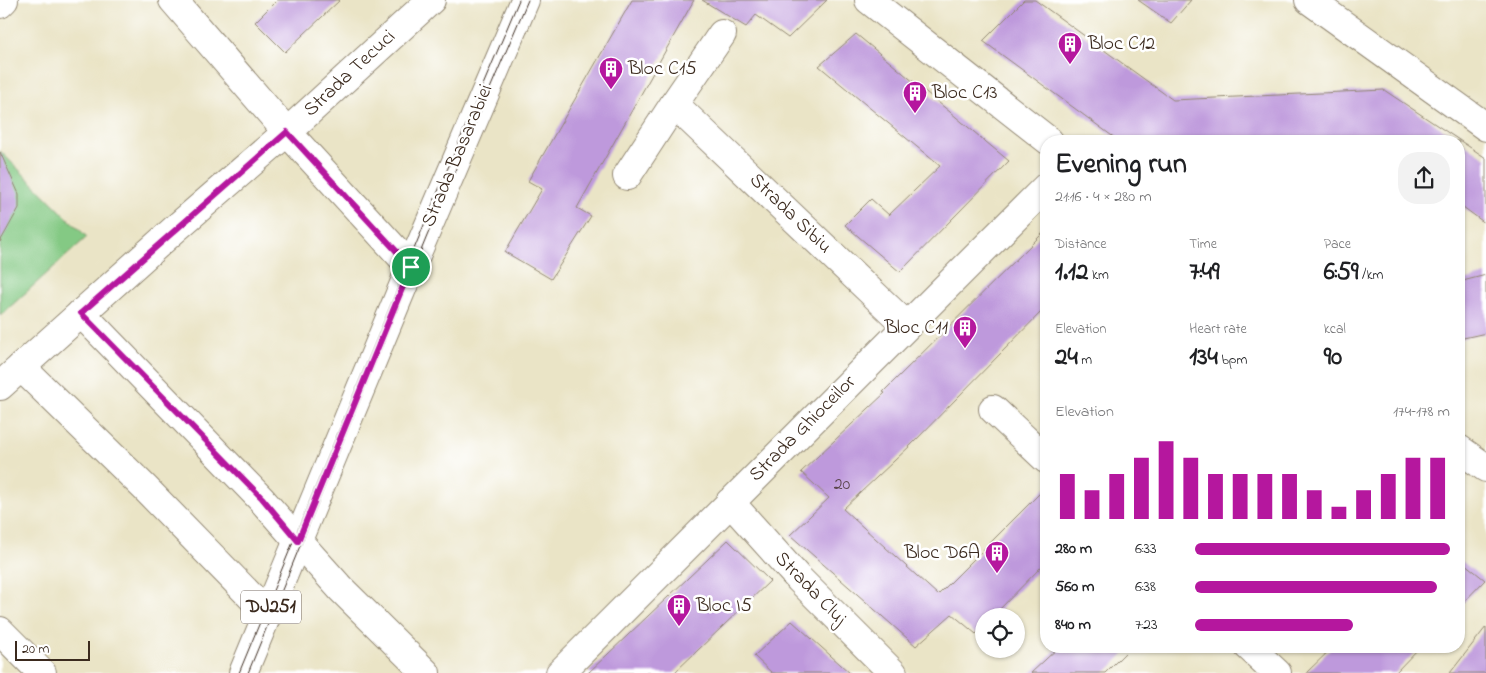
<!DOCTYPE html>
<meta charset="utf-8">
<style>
:root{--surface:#fff;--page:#f2f2f2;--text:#202124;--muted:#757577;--accent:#b5179e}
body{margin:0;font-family:"Indie Flower",sans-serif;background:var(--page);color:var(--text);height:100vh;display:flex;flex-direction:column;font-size:19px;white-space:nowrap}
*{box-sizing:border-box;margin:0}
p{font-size:16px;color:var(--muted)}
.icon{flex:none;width:28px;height:28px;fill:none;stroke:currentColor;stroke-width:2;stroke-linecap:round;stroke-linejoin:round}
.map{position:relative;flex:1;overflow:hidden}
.details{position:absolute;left:1040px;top:135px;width:425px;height:518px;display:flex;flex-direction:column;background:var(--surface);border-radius:20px;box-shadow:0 1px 4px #0004}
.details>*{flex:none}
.tools{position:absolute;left:975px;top:608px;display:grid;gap:10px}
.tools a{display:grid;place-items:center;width:50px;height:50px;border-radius:50%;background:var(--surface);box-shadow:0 1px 4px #0004;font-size:25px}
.scale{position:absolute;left:15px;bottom:12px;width:75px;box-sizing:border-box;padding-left:5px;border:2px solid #3b2a1e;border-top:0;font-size:14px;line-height:18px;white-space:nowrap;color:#3b2a1e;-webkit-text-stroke:4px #fff;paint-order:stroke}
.pin{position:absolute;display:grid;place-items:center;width:42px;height:42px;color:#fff;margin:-21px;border:2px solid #fff;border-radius:50%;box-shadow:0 1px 5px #0007}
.round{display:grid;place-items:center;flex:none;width:52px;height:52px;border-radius:20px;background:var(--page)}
.head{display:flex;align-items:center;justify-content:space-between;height:85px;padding:0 15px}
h1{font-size:28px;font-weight:700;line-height:38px}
.figures{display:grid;grid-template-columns:repeat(3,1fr);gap:8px;height:85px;padding:5px 15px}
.figures div{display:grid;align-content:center}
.figures b{font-size:25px;font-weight:700}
.figures small{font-size:14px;font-weight:400}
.figures p{font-size:14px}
.chart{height:140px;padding:10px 15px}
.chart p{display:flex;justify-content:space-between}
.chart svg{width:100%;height:90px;margin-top:5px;stroke:var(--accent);stroke-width:6}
ul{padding:0 15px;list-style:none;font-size:16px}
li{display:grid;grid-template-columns:80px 60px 1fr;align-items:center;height:38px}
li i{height:12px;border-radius:6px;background:var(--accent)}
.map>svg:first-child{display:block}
.green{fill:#84c984;stroke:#607a51}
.building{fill:#be99dc}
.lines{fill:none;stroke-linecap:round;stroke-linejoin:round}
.street-casing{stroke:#928772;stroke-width:30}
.secondary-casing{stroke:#928772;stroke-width:30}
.primary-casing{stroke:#928772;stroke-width:30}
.street{stroke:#fff;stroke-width:28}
.secondary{stroke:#fff;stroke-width:28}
.primary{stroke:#fff;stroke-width:28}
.tram{stroke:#3b2a1e;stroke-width:1}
.route-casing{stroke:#fff;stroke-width:10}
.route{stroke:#b5179e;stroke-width:6}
.labels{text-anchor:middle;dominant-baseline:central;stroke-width:5;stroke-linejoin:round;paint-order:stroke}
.number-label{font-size:18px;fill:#5c464e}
.shield{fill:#fff;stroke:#766a62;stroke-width:1}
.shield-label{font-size:19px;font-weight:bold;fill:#3b2a1e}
.poi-label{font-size:20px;fill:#3b2a1e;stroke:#fff;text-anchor:start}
.street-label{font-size:20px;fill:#3b2a1e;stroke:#fff}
</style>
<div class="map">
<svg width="1486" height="673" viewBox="0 0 1486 673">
<rect width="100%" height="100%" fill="#fff"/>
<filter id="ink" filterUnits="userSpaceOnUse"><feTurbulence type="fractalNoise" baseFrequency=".02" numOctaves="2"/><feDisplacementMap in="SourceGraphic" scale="10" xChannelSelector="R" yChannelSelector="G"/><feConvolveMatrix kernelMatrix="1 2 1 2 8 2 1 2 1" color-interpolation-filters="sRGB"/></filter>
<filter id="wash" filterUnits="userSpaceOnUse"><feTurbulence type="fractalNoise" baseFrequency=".0096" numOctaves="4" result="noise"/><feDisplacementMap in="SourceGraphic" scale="20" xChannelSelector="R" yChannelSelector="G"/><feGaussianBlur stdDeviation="1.12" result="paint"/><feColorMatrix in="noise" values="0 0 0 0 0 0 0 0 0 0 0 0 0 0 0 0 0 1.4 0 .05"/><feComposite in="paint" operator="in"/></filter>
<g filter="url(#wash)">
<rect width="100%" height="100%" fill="#eae4c6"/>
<!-- green -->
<polygon class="green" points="0,151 87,237 0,316"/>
<g id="blocks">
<!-- building -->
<g class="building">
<polygon points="277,0 340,0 285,52 255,22"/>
<polygon points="632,0 694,0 577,208 591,216 551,279 505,252 542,189 528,181"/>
<polygon points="702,0 827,0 788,38 756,15 746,27"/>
<polygon points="1024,0 1035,0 1173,100 1384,90 1486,158 1486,224 1459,204 1459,141 1119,141 983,41"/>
<polygon points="1138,0 1191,0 1171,23"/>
<polygon points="856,34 1009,161 900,272 845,225 871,199 889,215 940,166 819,66"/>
<polygon points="0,152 19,194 19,208 0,242"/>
<polygon points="1046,230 1046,307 911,445 843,509 938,595 1046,487 1046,562 993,616 984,616 984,626 976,634 952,614 916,646 790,535 829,498 801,472 885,393 883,392"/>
<polygon points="1486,275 1486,333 1459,339 1459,282"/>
<polygon points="728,540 770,581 674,673 588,673"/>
<polygon points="1459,559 1485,580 1459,607"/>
<polygon points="792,621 850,673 772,673 754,656"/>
<polygon points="1486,627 1486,673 1450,673"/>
<polygon points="1060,646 1132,646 1105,673 1031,673"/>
<polygon points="1334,646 1421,646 1395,673 1306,673"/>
</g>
</g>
</g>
<g filter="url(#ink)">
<use href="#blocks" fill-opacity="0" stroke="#928772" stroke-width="1"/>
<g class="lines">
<defs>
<g id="street">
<polyline points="173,0 287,132 411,267"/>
<polyline points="1309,0 1486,127"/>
<polyline points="0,4 4,0"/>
<polyline points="722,34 674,104 906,325"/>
<polyline points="627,176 674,104"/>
<polyline points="81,313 261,499 298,541"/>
<polyline points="21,367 145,488 268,614"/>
<polyline points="993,409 1046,459"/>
<polyline points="730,502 799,579 893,673"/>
<polyline points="0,631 42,673"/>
<polyline points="1248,646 1277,673"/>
<polyline points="560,673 1046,187"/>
</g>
<g id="secondary">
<polyline points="869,0 1049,141"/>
<polyline points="0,386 175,229 287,132 431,0"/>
<polyline points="1459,449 1486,468"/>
<polyline points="298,541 341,589 426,673"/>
</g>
<polyline id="primary" points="243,673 411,267 525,0"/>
</defs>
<!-- street casing -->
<use href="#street" class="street-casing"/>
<!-- secondary casing -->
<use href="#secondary" class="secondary-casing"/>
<!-- primary casing -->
<use href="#primary" class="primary-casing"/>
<!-- street -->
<use href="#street" class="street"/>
<!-- secondary -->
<use href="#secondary" class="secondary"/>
<!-- primary -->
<use href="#primary" class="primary"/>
<!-- tram -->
<g class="tram">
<polyline points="239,673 431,208 519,0"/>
<polyline points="248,673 427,236 528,0"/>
</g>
</g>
</g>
<g class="lines" filter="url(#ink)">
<defs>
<polygon id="route" points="287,132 411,267 298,541 262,498 81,313"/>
</defs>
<!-- route casing -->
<use href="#route" class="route-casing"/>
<!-- route -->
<use href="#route" class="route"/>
</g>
<!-- icons -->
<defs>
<symbol id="building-pin" viewBox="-11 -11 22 30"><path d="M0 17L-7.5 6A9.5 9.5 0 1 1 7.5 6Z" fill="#b5179e" stroke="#fff"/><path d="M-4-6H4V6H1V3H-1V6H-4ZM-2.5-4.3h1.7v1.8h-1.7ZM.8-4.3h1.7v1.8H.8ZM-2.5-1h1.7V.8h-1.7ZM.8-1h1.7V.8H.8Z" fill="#fff"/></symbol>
</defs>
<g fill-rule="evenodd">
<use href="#building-pin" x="1056" y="30" width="28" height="38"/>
<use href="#building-pin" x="597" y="55" width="28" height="38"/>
<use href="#building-pin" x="901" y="79" width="28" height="38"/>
<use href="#building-pin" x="951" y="314" width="28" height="38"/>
<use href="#building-pin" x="983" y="539" width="28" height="38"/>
<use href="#building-pin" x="665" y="592" width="28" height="38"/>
</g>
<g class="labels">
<!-- number labels -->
<g class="number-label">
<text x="842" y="485">20</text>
</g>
<!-- shield labels -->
<rect class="shield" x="241" y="590.5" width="60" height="33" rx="4"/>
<g class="shield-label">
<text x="271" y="607">DJ251</text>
</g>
<!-- poi labels -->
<g class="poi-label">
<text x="1088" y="44">Bloc C12</text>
<text x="628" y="69">Bloc C15</text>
<text x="932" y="93">Bloc C13</text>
<text x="948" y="328" text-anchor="end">Bloc C11</text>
<text x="980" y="553" text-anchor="end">Bloc D6A</text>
<text x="696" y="606">Bloc I5</text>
</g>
<!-- street labels -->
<g class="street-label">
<text transform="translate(350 74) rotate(-43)">Strada Tecuci</text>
<text transform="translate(458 156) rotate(-67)">Strada Basarabiei</text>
<text transform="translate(790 214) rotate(44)">Strada Sibiu</text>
<text transform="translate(803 429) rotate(-45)">Strada Ghioceilor</text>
<text transform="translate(810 589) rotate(46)">Strada Cluj</text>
</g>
</g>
</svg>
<div class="tools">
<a><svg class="icon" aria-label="locate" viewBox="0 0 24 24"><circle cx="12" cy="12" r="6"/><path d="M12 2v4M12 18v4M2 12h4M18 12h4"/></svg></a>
</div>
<div class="scale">20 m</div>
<div class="pin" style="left:411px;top:267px;background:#1e9e55"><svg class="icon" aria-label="arrive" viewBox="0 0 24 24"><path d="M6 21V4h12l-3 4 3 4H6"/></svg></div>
<section class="details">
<div class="head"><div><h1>Evening run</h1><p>21:16 · 4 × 280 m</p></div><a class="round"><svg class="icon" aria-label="share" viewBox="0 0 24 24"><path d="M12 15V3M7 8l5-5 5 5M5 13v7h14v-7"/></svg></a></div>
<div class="figures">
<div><p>Distance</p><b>1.12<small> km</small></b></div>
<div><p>Time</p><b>7:49</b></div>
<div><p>Pace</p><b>6:59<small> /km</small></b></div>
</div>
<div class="figures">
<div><p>Elevation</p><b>24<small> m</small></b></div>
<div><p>Heart rate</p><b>134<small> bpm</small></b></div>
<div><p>kcal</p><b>90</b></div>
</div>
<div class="chart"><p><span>Elevation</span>174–178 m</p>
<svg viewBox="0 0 160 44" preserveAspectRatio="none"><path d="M5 44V22M15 44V30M25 44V22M35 44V14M45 44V6M55 44V14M65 44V22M75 44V22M85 44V22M95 44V22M105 44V30M115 44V38M125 44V30M135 44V22M145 44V14M155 44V14"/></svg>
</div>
<ul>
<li><b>280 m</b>6:33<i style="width:100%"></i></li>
<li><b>560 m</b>6:38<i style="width:95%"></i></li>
<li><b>840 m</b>7:23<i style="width:62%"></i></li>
</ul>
</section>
</div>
